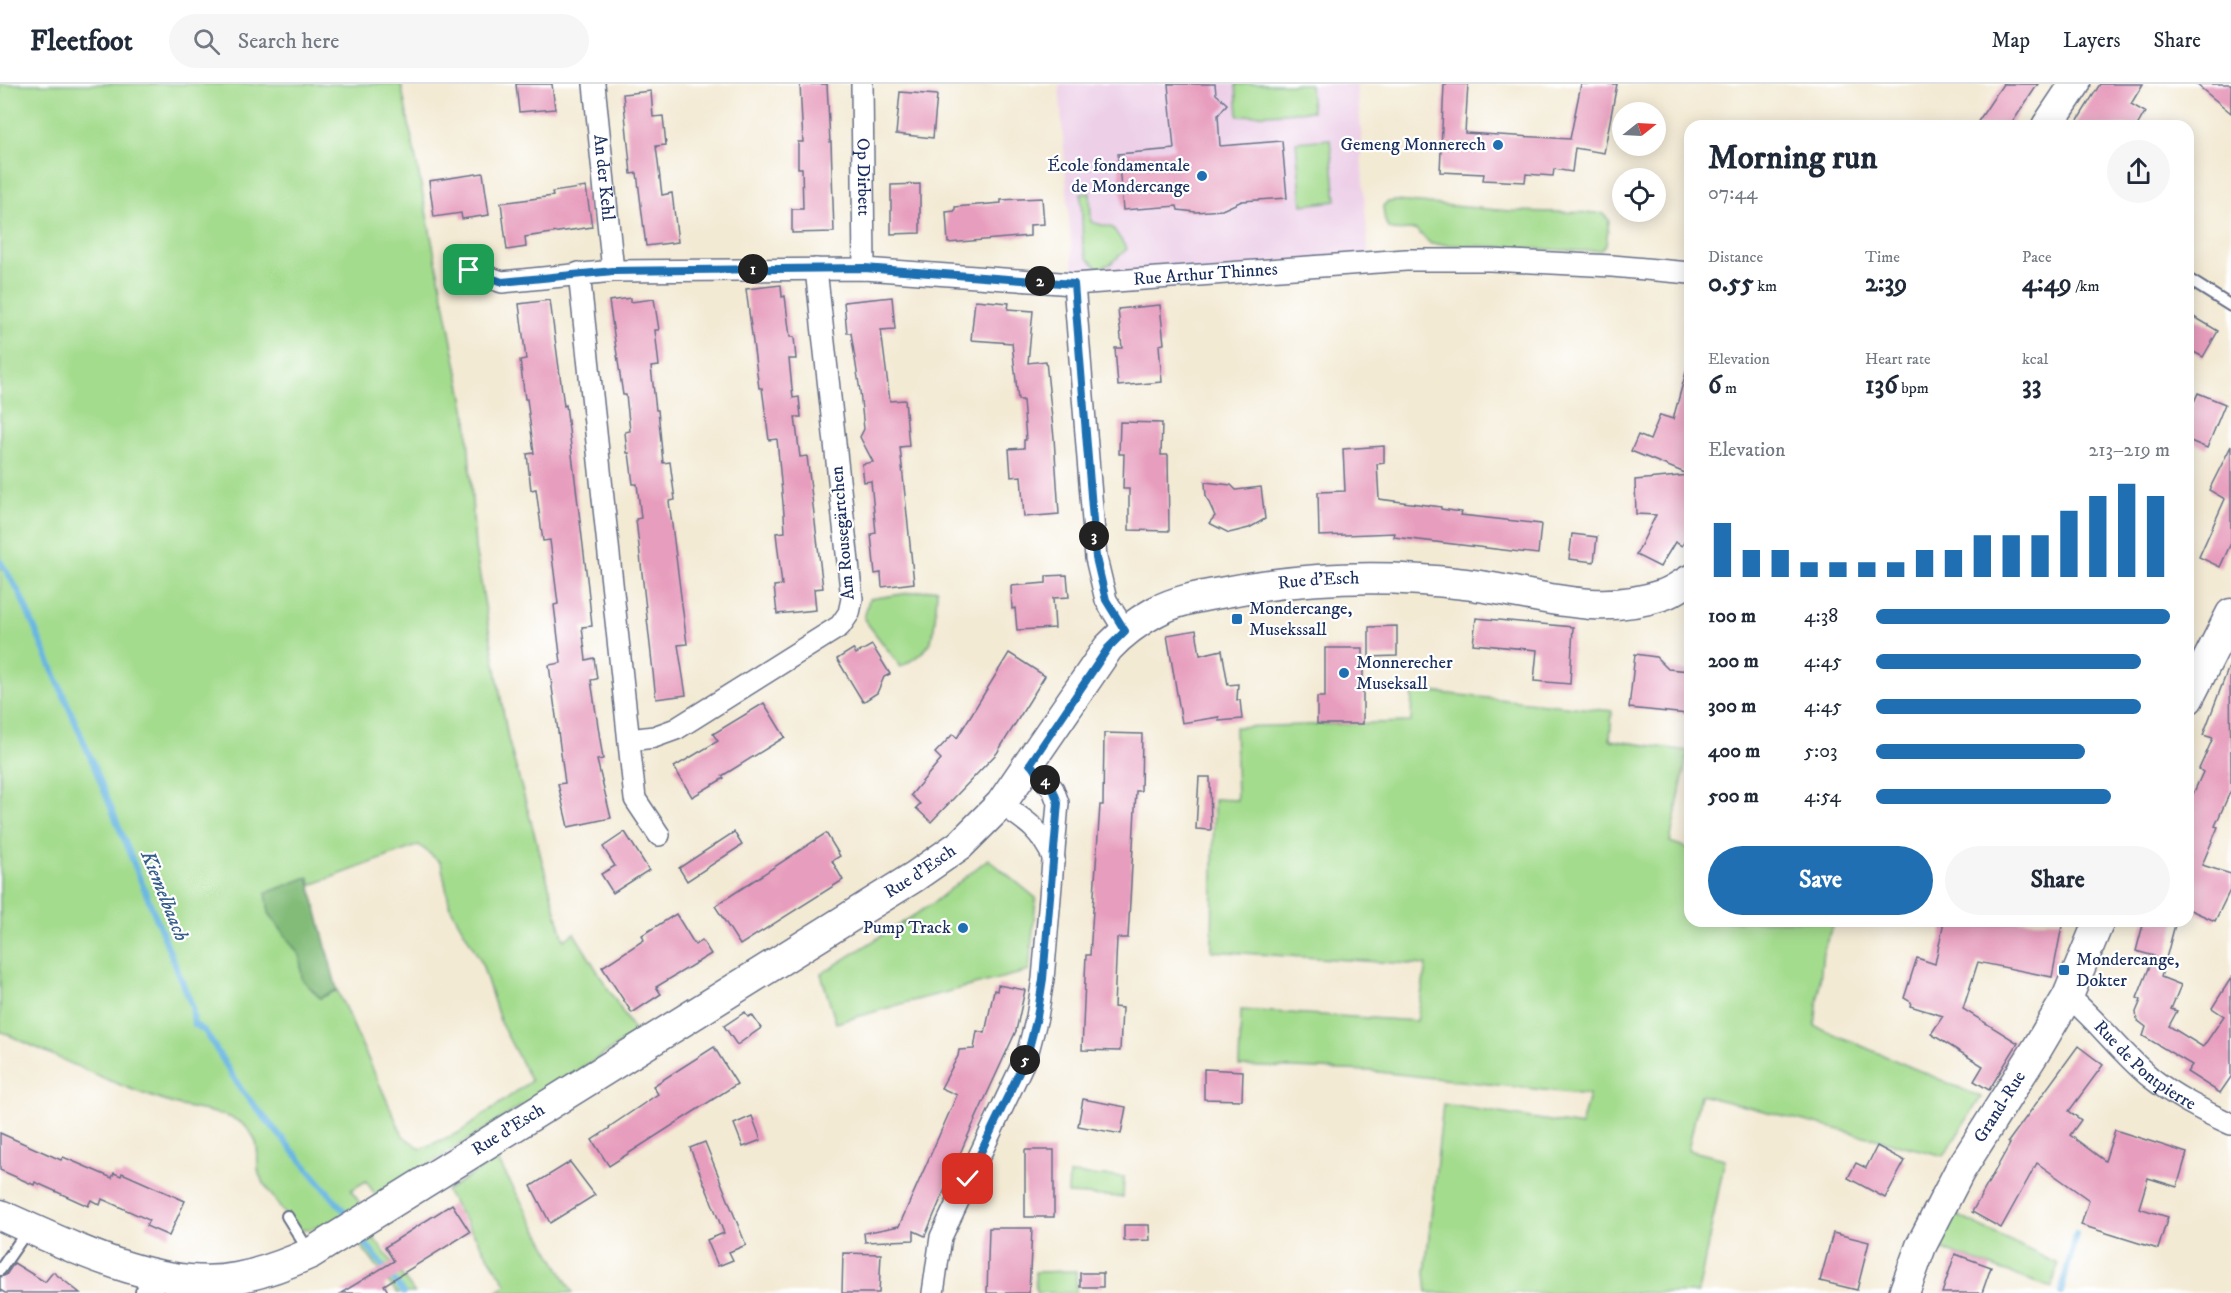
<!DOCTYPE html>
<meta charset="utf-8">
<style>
:root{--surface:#fff;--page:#f6f6f7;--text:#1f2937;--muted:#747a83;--line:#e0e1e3;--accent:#1f6fb2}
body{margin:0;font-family:"IM FELL DW Pica",serif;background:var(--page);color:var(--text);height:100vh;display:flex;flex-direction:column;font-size:22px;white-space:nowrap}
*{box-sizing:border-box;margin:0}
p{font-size:20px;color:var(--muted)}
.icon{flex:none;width:33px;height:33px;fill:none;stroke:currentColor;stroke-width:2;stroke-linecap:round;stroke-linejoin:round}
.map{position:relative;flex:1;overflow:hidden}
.side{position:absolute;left:1684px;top:36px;width:510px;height:807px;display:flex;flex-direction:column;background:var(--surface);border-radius:18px;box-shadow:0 3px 15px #0003}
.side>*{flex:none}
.needle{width:39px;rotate:72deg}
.fabs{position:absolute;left:1612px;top:18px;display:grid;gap:12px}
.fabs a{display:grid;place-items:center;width:54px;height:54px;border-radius:50%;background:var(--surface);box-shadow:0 3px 15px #0003;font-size:30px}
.pin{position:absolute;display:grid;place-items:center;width:51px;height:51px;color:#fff;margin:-26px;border-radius:12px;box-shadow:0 3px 9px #0006}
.km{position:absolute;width:30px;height:30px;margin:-15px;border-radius:50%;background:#222;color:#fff;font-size:16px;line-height:30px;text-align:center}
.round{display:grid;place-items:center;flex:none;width:63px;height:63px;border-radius:32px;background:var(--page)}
.head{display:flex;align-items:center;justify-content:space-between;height:102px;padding:0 24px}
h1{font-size:33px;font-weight:700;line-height:45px}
.stats{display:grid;grid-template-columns:repeat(3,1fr);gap:9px;height:102px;padding:6px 24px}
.stats div{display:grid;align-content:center}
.stats b{font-size:26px;font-weight:700}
.stats small{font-size:16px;font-weight:400}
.stats p{font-size:16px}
.chart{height:168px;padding:12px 24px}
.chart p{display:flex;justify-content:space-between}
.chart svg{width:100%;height:108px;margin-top:6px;stroke:var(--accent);stroke-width:6}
.action{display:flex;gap:12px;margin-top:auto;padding:12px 24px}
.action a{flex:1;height:69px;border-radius:36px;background:var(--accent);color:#fff;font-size:24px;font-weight:700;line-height:69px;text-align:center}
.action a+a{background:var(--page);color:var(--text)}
ul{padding:0 24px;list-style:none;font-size:20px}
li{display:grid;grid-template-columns:96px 72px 1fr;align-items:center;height:45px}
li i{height:15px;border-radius:8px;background:var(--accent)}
header{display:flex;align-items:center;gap:36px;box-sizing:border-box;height:84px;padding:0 30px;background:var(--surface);border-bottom:2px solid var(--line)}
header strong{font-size:28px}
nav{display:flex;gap:33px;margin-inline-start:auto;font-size:21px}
.search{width:420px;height:54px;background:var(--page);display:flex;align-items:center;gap:15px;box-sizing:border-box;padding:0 21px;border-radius:33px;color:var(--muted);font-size:22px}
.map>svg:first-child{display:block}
.built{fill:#edd0e8}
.green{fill:#a4dc8e;stroke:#608676;stroke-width:1.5;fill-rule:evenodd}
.forest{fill:#83bc79;stroke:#4f766c;stroke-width:1.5}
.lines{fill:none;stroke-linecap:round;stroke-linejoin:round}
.stream{stroke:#68b6e2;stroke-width:6}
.building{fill:#e79dbd}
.lane-casing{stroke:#677087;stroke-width:14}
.street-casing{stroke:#677087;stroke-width:24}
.secondary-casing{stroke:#677087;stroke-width:33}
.lane{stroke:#fff;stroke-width:10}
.street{stroke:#fff;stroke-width:21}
.secondary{stroke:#fff;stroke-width:30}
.route-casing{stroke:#fff;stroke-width:12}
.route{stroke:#1f6fb2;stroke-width:8}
.poi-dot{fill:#1f6fb2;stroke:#fff;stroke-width:2}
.labels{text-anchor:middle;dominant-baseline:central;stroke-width:4.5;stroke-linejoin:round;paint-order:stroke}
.poi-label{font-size:18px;fill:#1b2f5e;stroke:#fff;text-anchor:end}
.street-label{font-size:18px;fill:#1b2f5e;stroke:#fff}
.water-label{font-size:20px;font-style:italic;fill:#365e8c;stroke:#fff}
</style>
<header>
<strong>Fleetfoot</strong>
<div class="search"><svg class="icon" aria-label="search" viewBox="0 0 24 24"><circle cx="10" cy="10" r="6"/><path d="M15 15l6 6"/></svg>Search here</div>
<nav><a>Map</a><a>Layers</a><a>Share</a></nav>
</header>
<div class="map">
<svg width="2231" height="1209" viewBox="0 0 2231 1209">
<rect width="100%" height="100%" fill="#fff"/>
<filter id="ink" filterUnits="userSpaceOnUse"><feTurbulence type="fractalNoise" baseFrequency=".0167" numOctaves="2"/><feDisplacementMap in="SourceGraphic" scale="12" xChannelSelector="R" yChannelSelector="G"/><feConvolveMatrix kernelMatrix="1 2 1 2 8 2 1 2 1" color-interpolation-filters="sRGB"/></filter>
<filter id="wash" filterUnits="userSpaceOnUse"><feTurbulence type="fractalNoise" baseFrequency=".008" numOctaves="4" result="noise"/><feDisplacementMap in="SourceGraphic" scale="24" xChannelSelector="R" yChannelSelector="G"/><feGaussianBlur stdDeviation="1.35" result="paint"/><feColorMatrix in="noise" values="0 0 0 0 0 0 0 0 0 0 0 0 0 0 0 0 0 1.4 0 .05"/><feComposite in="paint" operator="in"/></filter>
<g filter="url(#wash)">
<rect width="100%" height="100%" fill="#f3ead4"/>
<!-- built -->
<polygon class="built" points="1059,0 1356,0 1362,53 1361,69 1369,178 1074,200"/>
<!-- green -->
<g class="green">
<path d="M0 0H401L467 334 475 464 508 655 564 856 574 849 636 950 377 1113 366 1097 351 1106 361 1121 327 1142 296 1147C289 1136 262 1099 259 1090 255 1071 263 1060 246 1043 233 1029 196 1026 177 1021 116 1003 58 973 0 947ZM419 761 441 779 450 823 481 877 501 940 531 997 460 1048 421 1065 403 1052 337 906 320 914 302 895 300 872 309 794 311 801Z"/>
<polygon points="1236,0 1310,0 1312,27 1238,32"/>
<polygon points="1330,55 1336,117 1302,121 1296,58"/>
<polygon points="1090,109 1091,138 1113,144 1127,165 1110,180 1098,184 1087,174 1083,162 1081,110"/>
<path d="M1396 117 1510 127 1602 129 1609 136 1606 161 1601 166 1587 167 1431 160 1416 146C1390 146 1385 152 1383 122L1387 118Z"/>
<path d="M937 505C936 520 936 551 928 562 922 571 910 577 901 583L864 535 869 515Z"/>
<polygon points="1412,606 1612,627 1610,656 1688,667 1670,758 1690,765 1690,837 1834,837 1823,868 1815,942 1981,1013 1944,1072 1700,1011 1688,1066 1725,1075 1698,1209 1427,1209 1425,1189 1443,1020 1581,1042 1589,1011 1370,987 1239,982 1241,926 1417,937 1426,881 1212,867 1214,715 1237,716 1235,643 1411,638"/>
<polygon points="988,775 1036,814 1029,887 908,918 836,939 821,890 932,820"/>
<polygon points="497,1075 573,1209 495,1209 507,1201 446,1107"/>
<polygon points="1069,1090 1124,1093 1123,1113 1068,1110"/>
<polygon points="1952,1129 2058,1180 2052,1204 1938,1164"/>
<polygon points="373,1153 415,1209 397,1209 361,1162"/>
<polygon points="1076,1187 1076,1209 1036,1209 1035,1188"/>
</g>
<!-- forest -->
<polygon class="forest" points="308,793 337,906 320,914 302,895 300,872 269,829 266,809"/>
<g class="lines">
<!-- stream -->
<g class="stream">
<polyline points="0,477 19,508 92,677 192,922 194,940 205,947 242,1007 345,1128"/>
<polyline points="366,1160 404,1209"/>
<polyline points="2061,1209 2076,1150"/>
</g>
</g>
<g id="blocks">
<!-- building -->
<g class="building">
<polygon points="516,0 552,0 555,25 519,28"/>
<polygon points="800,0 827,0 830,58 831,58 834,148 792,149 792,125 803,125 802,84 798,84 798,58 803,58"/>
<polygon points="1168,0 1215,0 1216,10 1227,20 1218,31 1220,62 1282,57 1287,114 1242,117 1222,126 1196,128 1178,126 1177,122 1123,126 1118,70 1174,65"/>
<polygon points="1444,0 1468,0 1465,49 1570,55 1581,0 1617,0 1604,69 1575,64 1572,88 1554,85 1553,92 1526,90 1525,98 1483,96 1484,90 1440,88"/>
<polygon points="2003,0 2038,0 2010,42 1975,42"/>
<polygon points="2100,0 2143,0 2131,20 2145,28 2137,42 2074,42"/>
<polygon points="2196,0 2231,0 2231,29"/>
<polygon points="651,7 653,33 663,32 666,61 656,62 662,111 672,109 678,158 646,162 637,89 631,90 623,10"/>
<polygon points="900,8 937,11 933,54 896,50"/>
<polygon points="483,89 489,131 462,135 461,129 434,133 429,97"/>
<polygon points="920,100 920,149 891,150 891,101"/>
<polygon points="586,103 592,143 525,153 526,163 507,166 501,119 553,112 552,108"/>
<polygon points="1042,114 1044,140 1030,141 1030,152 948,159 946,128 955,127 955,123 1001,119 1001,116"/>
<polygon points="781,201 782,213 785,212 790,253 794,253 796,275 789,275 793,314 799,313 801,333 795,333 800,373 807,372 823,504 814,505 816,526 777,530 774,502 782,501 776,449 785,448 784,430 777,355 769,356 762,304 759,304 746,205"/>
<polygon points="892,213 895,245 881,246 890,317 905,316 909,362 900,363 914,499 882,503 881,489 875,490 871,450 876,449 871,397 864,398 862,380 873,378 860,353 864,345 860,307 851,249 847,249 844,218"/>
<polygon points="631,214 631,218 654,215 659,246 655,246 659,282 651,283 656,326 658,326 663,379 670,378 675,416 669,417 687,560 678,561 686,611 656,615 636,435 641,434 637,400 633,400 629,369 627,369 625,348 630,347 626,311 623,311 609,217"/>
<polygon points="550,216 564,322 566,321 588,503 592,542 582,543 586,576 594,574 597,595 591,596 603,675 597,676 611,734 568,743 558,700 565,699 549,581 561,579 554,521 558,520 550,456 543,457 536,405 531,406 527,370 534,369 527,315 525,315 520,276 526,275 519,220"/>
<polygon points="975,216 1009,219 1008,225 1033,227 1028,279 1046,277 1054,354 1059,430 1024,433 1021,392 1011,393 1009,365 1024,364 1024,356 1026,356 1023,316 1018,316 1012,259 971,256"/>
<polygon points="1160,221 1164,260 1159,261 1162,298 1118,302 1115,264 1122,264 1118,225"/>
<polygon points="2188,229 2218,247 2203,273 2188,265"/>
<polygon points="1686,288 1690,288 1690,446 1682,462 1675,458 1660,483 1636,471 1656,431 1636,430 1635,396 1690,391 1631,367 1638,351 1650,356 1660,331 1673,335"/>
<polygon points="2198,309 2225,320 2207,364 2188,356 2188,331"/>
<polygon points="1120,338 1162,339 1161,371 1168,371 1169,447 1129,446 1129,405 1123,405 1124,370 1119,370"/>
<polygon points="1384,362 1384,379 1377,380 1379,415 1441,423 1441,425 1462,428 1461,431 1541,440 1538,470 1394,453 1395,449 1319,452 1318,408 1345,407 1343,365"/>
<polygon points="2231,362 2231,459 2220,483 2199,473 2225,415 2209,406"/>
<polygon points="1205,398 1231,401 1236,406 1261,403 1265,435 1249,444 1229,449 1209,439 1215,432 1206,412"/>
<polygon points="1572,450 1597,453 1594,478 1569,475"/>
<polygon points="1067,491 1069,513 1053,514 1055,544 1017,546 1015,524 1012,525 1011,502 1046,499 1046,492"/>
<polygon points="1476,534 1573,543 1570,600 1534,597 1537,566 1473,560"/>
<polygon points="1397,542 1397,572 1369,573 1369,543"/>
<polygon points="1196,546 1200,571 1222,566 1228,601 1238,600 1237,616 1240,616 1242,635 1219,637 1219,633 1182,639 1167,551"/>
<polygon points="872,561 890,590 884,593 877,609 863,618 837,575 853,565 856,570"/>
<polygon points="1325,564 1363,564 1363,640 1317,640 1317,613 1325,613"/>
<polygon points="1009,569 1045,592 997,669 931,738 916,724 920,720 911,711 941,675 935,669 953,650 957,654"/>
<polygon points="1635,570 1656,573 1668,585 1690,587 1687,630 1629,624"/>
<polygon points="2230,580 2231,706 2215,742 2218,743 2202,781 2231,790 2231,804 2215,837 2188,825 2188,721 2203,688 2199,685 2213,654 2203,651"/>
<polygon points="764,619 785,653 722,692 724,694 692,713 674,683 718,657 713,650"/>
<polygon points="1104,649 1142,650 1141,707 1136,707 1128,854 1117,854 1114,923 1122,924 1120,967 1082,966 1086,871 1090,871 1100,721 1103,721"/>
<polygon points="1199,693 1210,693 1211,746 1196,745"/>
<polygon points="625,748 649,786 613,809 601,790 615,782 603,763"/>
<polygon points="734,748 742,761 687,797 679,784"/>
<polygon points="826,749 840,772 832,777 843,796 740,861 715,822"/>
<polygon points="676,830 695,861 702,856 711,870 656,903 661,910 632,929 602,883 644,856 642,851"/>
<polygon points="1944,837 2063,837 2052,893 1978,878 1963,925 2018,959 1989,1006 1974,997 1983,982 1931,950 1943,932 1910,922 1911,918 1904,914 1917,874 1935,880"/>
<polygon points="2144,837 2176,837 2161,893 2181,901 2171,925 2177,927 2169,942 2203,963 2224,932 2212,924 2231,894 2231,993 2220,1009 2187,988 2192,981 2143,952 2146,943 2137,936 2136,928 2141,916 2137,914 2154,872 2136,867"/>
<polygon points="998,901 1025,906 1016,947 965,1058 925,1152 914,1147 914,1156 865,1158 864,1149 899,1142 957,1011 941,1004 958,972 959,966 974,965 977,947 985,949 994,906 997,907"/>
<polygon points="745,928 748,933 752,931 761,944 737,961 724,942"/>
<polygon points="2078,962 2103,981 2069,1027 2081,1036 2070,1051 2105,1077 2115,1046 2187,1069 2177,1103 2148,1094 2139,1124 2168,1133 2158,1165 2081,1141 2089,1116 2037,1079 2001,1144 1972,1128 2010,1060 2008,1058"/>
<polygon points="714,963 737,1000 609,1082 592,1056 610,1044 609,1043 658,1010 653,1002"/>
<polygon points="1204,985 1243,987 1242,1016 1204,1015"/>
<polygon points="1083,1015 1126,1023 1121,1050 1078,1042"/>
<polygon points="752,1032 761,1056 743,1063 734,1040"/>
<polygon points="0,1049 61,1076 63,1073 112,1094 114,1089 121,1092 122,1089 185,1117 169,1152 146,1142 149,1136 102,1115 100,1121 91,1116 88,1122 35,1098 34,1101 0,1086"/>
<polygon points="705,1058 746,1161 729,1168 733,1176 718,1182 707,1156 724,1149 690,1064"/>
<polygon points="1877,1062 1905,1077 1885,1114 1848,1094 1856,1079 1866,1084"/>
<rect x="1025" y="1066" width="29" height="67"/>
<polygon points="570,1078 595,1111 550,1139 531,1102"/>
<polygon points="452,1120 470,1148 384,1201 389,1209 341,1209 394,1177 385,1163"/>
<polygon points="1124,1141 1149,1141 1150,1156 1124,1157"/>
<polygon points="989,1144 1032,1144 1029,1209 987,1209"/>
<polygon points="1833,1149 1869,1158 1857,1206 1820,1197"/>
<polygon points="843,1169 881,1170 879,1209 842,1209"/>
<polygon points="1955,1170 1991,1183 1982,1209 1942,1209"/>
<polygon points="14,1179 45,1198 53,1188 80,1209 5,1209 0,1206 0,1193 6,1191"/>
<rect x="1080" y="1189" width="23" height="14"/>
</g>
</g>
</g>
<g filter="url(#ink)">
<use href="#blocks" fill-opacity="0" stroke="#677087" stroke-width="1.5"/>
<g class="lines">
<defs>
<g id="lane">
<polyline points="2188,195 2231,222"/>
<polyline points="287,1132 310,1169"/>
<polyline points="0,1186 27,1147"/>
</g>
<g id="street">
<path id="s1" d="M594 0 613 187"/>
<path id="s2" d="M862 0 864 185"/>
<path id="s3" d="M469 186 502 198 613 187 864 185 1074 200 1406 176H1490L1612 182 1690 189"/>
<polyline points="579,189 635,715 659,751"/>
<polyline points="1074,200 1096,474 1106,516 1125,547"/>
<polyline points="629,656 654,653 676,645 840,542 849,529 852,515 816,185"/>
<path d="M1001 720C1028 738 1040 745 1054 775"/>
<path id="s4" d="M2068 912C2098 937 2120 968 2150 993 2171 1010 2206 1029 2231 1040"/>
<polyline points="146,1209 160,1192"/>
<polyline points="933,1209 941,1153 1027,971 1037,933 1043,895 1058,719 1053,705 1030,680"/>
</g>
<g id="secondary">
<polyline points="2047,42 2075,0"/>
<polyline points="2188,615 2231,530"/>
<path id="s5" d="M0 1131C68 1161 161 1209 237 1194 262 1189 287 1180 311 1169L914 793 960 761 1001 720 1108 564C1122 549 1137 538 1155 528 1175 517 1198 513 1220 509 1301 493 1383 490 1465 500 1533 508 1594 534 1662 511 1672 508 1681 501 1690 496"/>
<path id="s6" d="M1904 1209 1921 1162 1959 1088 2038 963 2068 912 2099 837"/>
</g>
</defs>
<!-- lane casing -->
<use href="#lane" class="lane-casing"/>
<!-- street casing -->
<use href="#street" class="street-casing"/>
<!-- secondary casing -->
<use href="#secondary" class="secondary-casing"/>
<!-- lane -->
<use href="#lane" class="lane"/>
<!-- street -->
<use href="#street" class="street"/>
<!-- secondary -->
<use href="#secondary" class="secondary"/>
</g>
</g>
<g class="lines" filter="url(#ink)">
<defs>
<polyline id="route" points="469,186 502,198 613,187 864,184 1074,200 1096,474 1106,516 1125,547 1108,564 1030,680 1053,705 1058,719 1043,895 1037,933 1027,972 968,1095"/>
</defs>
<!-- route casing -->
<use href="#route" class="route-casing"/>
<!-- route -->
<use href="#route" class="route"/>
</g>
<!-- markers -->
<g class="poi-dot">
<circle cx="1498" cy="61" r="6"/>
<circle cx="1202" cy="92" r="6"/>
<rect x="1231" y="529" width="12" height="12" rx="3"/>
<circle cx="1344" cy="589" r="6"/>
<circle cx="963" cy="844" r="6"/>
<rect x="2058" y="880" width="12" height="12" rx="3"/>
</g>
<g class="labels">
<!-- poi labels -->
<g class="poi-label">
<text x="1486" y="61">Gemeng Monnerech</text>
<text x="1190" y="82">École fondamentale<tspan x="1190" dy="21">de Mondercange</tspan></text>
<text x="1249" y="525" text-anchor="start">Mondercange,<tspan x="1249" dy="21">Musekssall</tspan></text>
<text x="1356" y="579" text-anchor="start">Monnerecher<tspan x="1356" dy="21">Museksall</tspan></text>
<text x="951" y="844">Pump Track</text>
<text x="2076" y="876" text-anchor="start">Mondercange,<tspan x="2076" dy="21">Dokter</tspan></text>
</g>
<!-- street labels -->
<g class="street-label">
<text stroke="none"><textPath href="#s2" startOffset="93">Op Dirbett</textPath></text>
<text stroke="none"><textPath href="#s1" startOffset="94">An der Kehl</textPath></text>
<text stroke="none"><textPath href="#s3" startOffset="740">Rue Arthur Thinnes</textPath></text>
<text transform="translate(843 449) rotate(-95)">Am Rousegärtchen</text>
<text stroke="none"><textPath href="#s5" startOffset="1568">Rue d'Esch</textPath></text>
<text stroke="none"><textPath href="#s5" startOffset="1046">Rue d'Esch</textPath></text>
<text stroke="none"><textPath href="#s4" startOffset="104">Rue de Pontpierre</textPath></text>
<text stroke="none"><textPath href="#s6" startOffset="210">Grand-Rue</textPath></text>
<text stroke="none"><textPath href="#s5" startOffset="560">Rue d'Esch</textPath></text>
</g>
<!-- water labels -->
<g class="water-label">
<text transform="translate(164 812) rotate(68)">Kiemelbaach</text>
</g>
</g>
</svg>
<div class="fabs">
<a><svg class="needle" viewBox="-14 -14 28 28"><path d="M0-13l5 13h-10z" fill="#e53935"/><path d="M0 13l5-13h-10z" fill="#747a83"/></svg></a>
<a><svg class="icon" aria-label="locate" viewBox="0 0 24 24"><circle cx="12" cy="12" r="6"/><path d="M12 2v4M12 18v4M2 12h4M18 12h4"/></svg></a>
</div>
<div class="pin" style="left:469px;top:186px;background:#1e9e55"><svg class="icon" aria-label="arrive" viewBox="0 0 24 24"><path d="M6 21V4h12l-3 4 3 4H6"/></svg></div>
<div class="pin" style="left:968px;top:1095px;background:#d93025"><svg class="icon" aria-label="check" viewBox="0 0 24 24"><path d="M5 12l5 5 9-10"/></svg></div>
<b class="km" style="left:753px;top:185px">1</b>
<b class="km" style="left:1040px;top:197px">2</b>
<b class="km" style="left:1094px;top:452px">3</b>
<b class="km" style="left:1045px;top:696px">4</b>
<b class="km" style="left:1025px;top:976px">5</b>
<section class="side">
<div class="head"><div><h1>Morning run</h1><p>07:44</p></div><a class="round"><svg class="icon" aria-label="share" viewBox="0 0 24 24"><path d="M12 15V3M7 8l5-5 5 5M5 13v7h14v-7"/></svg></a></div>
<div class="stats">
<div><p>Distance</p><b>0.55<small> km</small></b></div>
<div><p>Time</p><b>2:39</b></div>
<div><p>Pace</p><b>4:49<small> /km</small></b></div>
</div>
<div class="stats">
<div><p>Elevation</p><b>6<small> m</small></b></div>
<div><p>Heart rate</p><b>136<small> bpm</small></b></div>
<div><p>kcal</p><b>33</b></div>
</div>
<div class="chart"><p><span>Elevation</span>213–219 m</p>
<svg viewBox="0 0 160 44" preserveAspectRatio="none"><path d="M5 44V22M15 44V33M25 44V33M35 44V38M45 44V38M55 44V38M65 44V38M75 44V33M85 44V33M95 44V27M105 44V27M115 44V27M125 44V17M135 44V11M145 44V6M155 44V11"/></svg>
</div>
<ul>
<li><b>100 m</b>4:38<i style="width:100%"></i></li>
<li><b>200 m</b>4:45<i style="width:90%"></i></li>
<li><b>300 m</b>4:45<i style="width:90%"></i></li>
<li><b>400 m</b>5:03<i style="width:71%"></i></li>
<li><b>500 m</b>4:54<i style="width:80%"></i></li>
</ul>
<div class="action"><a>Save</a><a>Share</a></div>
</section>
</div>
